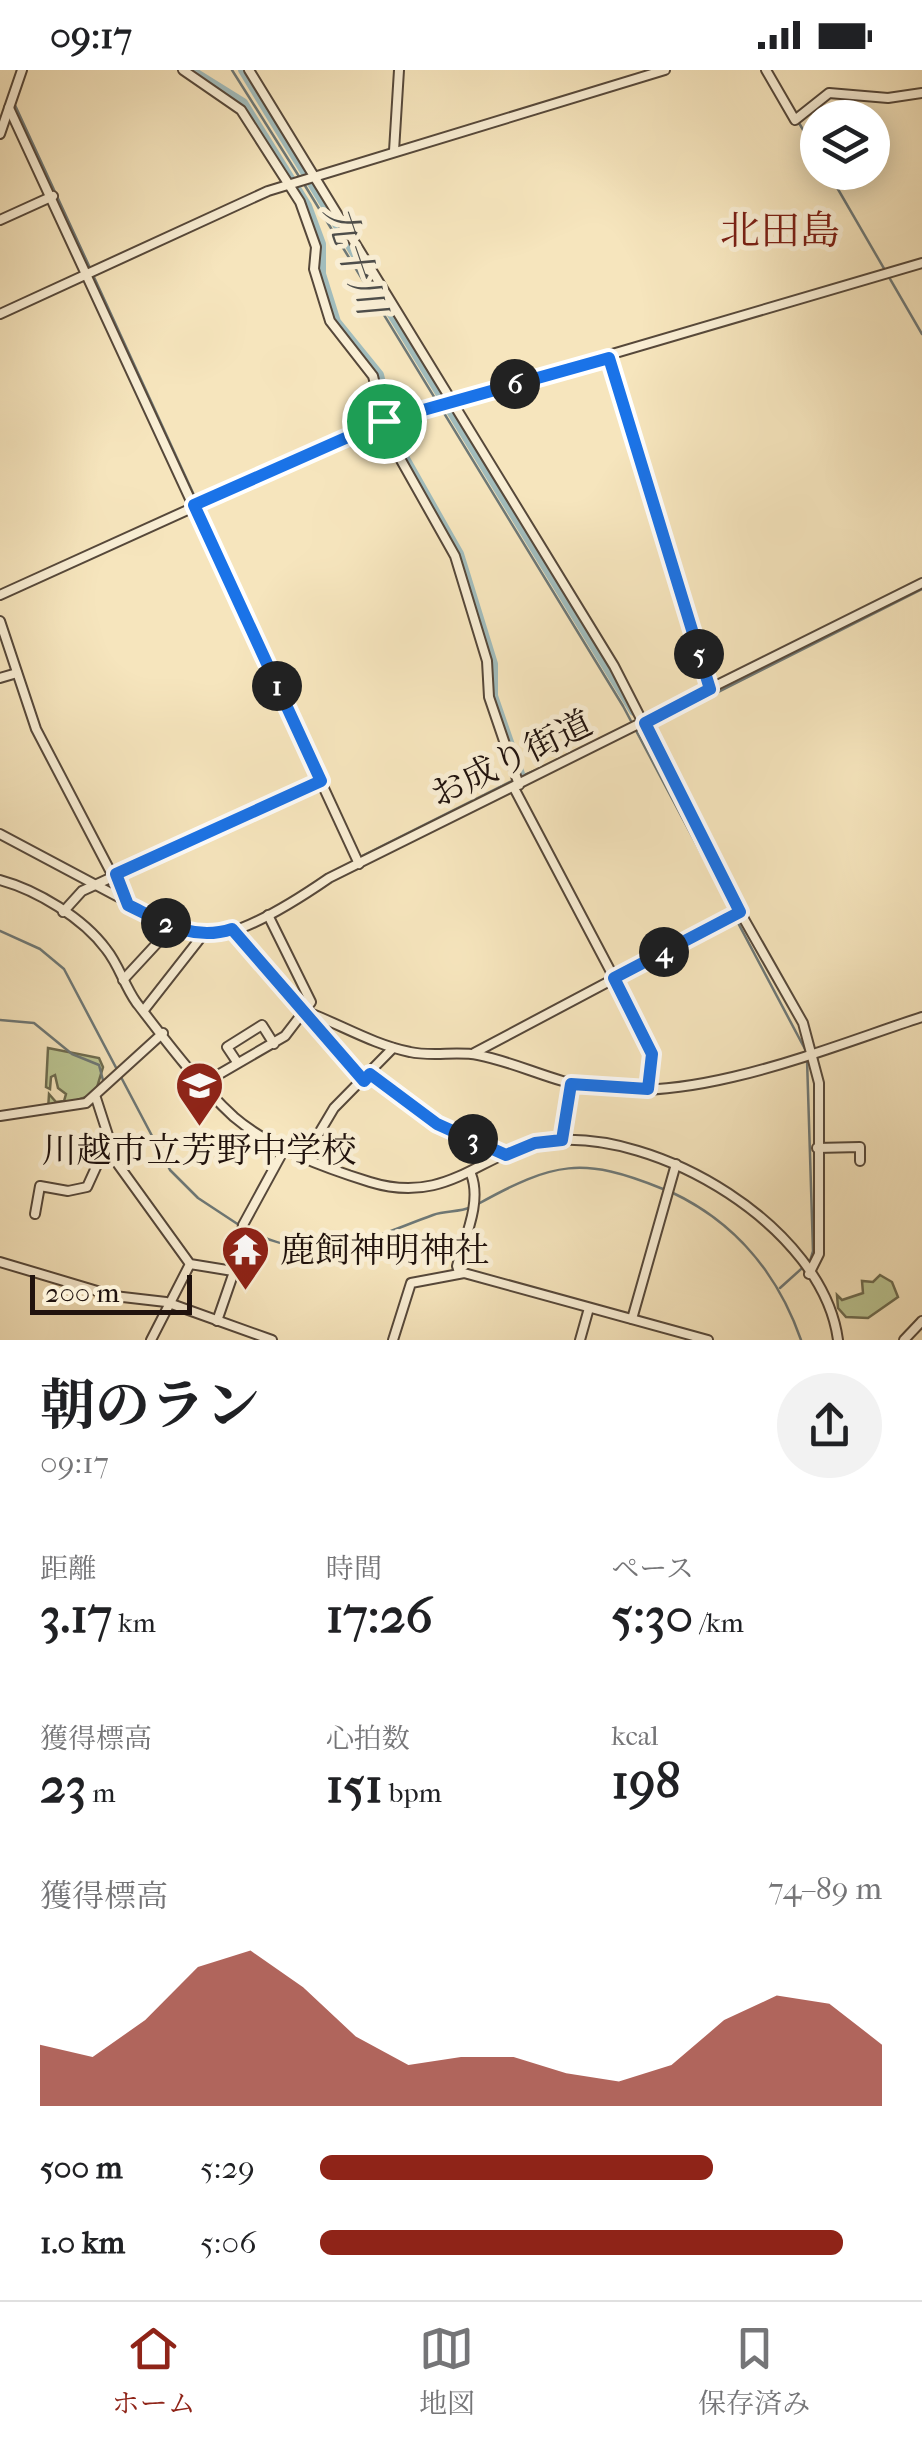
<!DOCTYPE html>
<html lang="ja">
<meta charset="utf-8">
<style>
:root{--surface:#fff;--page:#f2f2f2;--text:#202124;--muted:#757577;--line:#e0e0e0;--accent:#8f2418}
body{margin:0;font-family:"IM FELL French Canon","Noto Serif JP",serif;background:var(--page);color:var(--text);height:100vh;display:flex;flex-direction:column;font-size:38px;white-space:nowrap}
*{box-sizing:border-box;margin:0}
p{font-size:32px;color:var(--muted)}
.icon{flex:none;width:55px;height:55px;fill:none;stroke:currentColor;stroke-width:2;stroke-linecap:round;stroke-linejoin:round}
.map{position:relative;height:1270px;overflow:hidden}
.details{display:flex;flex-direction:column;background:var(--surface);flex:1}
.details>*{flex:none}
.controls{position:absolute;left:800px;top:30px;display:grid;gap:20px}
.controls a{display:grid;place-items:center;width:90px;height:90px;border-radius:50%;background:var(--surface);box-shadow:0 5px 25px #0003;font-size:50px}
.scale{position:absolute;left:30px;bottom:25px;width:162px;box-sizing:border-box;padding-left:10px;border:5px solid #21130e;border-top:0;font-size:28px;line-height:35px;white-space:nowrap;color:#21130e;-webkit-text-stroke:8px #f9eed4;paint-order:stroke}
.pin{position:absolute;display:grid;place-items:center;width:85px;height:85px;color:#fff;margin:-42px;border:5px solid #fff;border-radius:50%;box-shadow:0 2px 10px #0007}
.km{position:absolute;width:50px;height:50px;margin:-25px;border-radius:50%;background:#222;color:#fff;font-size:28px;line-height:50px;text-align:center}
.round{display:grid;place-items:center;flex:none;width:105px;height:105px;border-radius:52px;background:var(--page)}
.headline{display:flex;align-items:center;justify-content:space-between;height:170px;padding:0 40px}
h1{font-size:55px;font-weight:700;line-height:75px}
.figures{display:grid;grid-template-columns:repeat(3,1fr);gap:15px;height:170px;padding:10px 40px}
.figures div{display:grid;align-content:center}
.figures b{font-size:50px;font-weight:700}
.figures small{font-size:28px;font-weight:400}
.figures p{font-size:28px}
.chart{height:280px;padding:20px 40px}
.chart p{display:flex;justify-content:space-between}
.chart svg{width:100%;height:180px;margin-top:10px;fill:var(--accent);opacity:.7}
ul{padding:0 40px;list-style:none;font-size:32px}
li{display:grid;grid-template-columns:160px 120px 1fr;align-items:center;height:75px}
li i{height:25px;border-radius:12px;background:var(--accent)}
.status{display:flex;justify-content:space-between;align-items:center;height:70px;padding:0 50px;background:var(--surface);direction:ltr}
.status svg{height:28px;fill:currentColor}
.menu{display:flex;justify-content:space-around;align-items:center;height:140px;border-top:2px solid var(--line);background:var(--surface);font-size:28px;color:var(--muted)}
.menu a{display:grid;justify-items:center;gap:5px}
.menu .on{color:var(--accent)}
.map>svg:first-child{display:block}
.green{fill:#bbc592;stroke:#6e6c50;stroke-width:2.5}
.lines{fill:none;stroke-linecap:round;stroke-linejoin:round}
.stream{stroke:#6e7876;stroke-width:2.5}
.river{stroke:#a1bcbc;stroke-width:10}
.minor-casing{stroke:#56483a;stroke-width:12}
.minor{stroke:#f9eed4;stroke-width:8}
.route-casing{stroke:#fff;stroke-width:20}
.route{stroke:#1a73e8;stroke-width:12}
.labels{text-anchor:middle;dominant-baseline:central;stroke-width:10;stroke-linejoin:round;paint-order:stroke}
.street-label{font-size:35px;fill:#21130e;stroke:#f9eed4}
.poi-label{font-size:35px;fill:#21130e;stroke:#f9eed4}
.water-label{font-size:38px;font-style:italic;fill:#4e4e4b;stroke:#f9eed4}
.quarter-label{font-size:40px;fill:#7a1f14;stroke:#f9eed4}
</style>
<div class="status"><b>09:17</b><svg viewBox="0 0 49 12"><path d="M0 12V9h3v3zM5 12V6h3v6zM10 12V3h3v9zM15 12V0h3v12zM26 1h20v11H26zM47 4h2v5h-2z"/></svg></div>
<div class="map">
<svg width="922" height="1270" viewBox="0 0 922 1270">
<rect width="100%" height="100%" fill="#f6e5bd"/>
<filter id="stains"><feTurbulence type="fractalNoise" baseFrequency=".002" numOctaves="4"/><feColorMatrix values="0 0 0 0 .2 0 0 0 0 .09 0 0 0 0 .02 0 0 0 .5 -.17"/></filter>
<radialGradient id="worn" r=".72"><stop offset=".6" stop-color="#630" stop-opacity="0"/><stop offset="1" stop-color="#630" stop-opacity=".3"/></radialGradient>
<!-- green -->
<g class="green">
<polygon points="48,978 99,988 103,997 95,1024 48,1040 49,1024 56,1032 64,1031 66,1024 58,1018 55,1005 51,1007 50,1019 46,1017"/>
<polygon points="880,1205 892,1212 898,1227 868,1248 846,1247 838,1238 837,1225 842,1230 863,1223 862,1211 873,1212"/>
</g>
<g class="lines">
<!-- stream -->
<g class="stream">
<polyline points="232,0 300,108"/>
<polyline points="14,33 90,198"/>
<polyline points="799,53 818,85"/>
<polyline points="828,102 922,264"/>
<polyline points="304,114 623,636 806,981"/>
<polyline points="93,205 360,787 514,710"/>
<polyline points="650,651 659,652 922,519"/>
<polyline points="522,706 551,694"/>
<polyline points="0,861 40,879 64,899 170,1100 198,1128 239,1155"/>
<polyline points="0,950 34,953 72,984 99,995 104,1014"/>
<polyline points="874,967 922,951"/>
<path d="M671 1122C735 1152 778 1204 801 1270"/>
<path d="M478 1134C554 1092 582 1086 663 1119"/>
<path d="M246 1159C319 1198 364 1170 433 1145 446 1140 458 1143 471 1137"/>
<polyline points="780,1218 810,1191 813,1181 807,989"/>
</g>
<!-- river -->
<g class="river">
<polyline points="190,0 243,33 307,136 321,174 321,204 336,252 379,305 395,371 459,484 493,594 493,626 521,707"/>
<polyline points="243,0 634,641"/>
</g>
<defs>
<g id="minor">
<polyline points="183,0 241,40 300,132 316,177 314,199 330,251 373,306 388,367 455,486 487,591 489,627 519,715"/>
<polyline points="249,0 614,596 740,842 803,953 819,1013 819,1184 809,1204"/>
<polyline points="766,0 795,50 829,23 888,28 922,23"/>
<polyline points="9,38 359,794"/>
<polyline points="0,64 22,0"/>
<polyline points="394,81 399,0"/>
<polyline points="0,150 53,126"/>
<polyline points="0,244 268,121 665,0"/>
<polyline points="609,288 710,619"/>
<polyline points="0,525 384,351 922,193"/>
<polyline points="0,551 36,659 128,835"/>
<polyline points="0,608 17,603"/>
<polyline points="514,718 649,974 652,983 648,1019"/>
<path d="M0 764 173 856C182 860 194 865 204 866 240 868 300 828 329 808L922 513"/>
<path d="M0 810C37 820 83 848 106 879 119 895 124 915 136 932 165 970 199 1015 234 1047 270 1078 325 1098 370 1112 451 1137 483 1078 549 1071 657 1058 823 1157 838 1270"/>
<polyline points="63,842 82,821 321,711"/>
<path d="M232 859 298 936 310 943C343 956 375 975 410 982 432 987 456 981 478 985 519 993 554 1013 596 1018 700 1032 824 979 922 947"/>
<polyline points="123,910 173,856"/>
<polyline points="144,940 202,866"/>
<polyline points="303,945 364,1011"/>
<polyline points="474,983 740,842"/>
<polyline points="237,992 227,977 262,955 274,974"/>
<polyline points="370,1005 437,1054 506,1085"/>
<polyline points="204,1013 285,966 311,932 268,845"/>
<polyline points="96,1028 117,1093 190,1194 233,1201"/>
<polyline points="0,1046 86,1033 163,963"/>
<polyline points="561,1070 571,1014"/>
<polyline points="817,1078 860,1077 860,1091"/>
<polyline points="306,1085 334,1038 393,978"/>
<polyline points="35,1144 40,1116 68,1121 87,1117 108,1071"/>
<polyline points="0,1192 114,1226 166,1232 272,1270"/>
<path d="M459 1202 457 1196C465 1167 482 1132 471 1104"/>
<polyline points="632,1249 676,1094"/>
<polyline points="217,1251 235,1199 243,1155 285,1078"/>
<polyline points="151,1270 190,1194"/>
<polyline points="393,1270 411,1213 464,1203 708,1270"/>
<polyline points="580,1270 589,1238"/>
<polyline points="904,1270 922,1251"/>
</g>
</defs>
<!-- minor casing -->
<use href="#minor" class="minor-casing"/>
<!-- minor -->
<use href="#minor" class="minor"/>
</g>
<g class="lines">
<defs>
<path id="route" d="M609 288 710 619 645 653 740 842 614 908 652 984 648 1019 571 1014 562 1070 535 1073 506 1085 437 1054 370 1004 364 1011 232 859C193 872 163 852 128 835L116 804 321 711 194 435 384 351Z"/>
</defs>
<!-- route casing -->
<use href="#route" class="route-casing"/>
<!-- route -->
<use href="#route" class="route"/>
</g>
<!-- icons -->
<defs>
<symbol id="school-pin" viewBox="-11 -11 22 30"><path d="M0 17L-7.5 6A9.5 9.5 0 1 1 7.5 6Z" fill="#8f2418" stroke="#f9eed4"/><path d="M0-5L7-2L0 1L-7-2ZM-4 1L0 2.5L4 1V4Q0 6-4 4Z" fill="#fff"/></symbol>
<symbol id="temple-pin" viewBox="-11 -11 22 30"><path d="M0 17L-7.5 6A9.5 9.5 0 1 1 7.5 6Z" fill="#8f2418" stroke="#f9eed4"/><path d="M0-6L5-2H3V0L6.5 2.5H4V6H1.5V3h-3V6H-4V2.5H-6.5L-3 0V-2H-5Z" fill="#fff"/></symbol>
</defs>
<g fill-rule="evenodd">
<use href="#school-pin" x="172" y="988" width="55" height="75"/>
<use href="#temple-pin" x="218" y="1152" width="55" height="75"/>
</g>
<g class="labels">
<!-- street labels -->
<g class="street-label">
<text transform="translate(511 689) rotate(-26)">お成り街道</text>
</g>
<!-- poi labels -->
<g class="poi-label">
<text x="199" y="1080">川越市立芳野中学校</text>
<text x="280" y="1180" text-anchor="start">鹿飼神明神社</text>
</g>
<!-- water labels -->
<g class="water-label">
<text transform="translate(355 190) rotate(71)">九十川</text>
</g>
<!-- quarter labels -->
<g class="quarter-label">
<text x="780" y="161">北田島</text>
</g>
</g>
<rect width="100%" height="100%" filter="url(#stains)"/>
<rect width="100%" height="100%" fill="url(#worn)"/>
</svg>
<div class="controls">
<a><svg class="icon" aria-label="layers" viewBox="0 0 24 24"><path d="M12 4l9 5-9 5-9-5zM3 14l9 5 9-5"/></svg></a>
</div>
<div class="scale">200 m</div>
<div class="pin" style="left:384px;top:351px;background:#1e9e55"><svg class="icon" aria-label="arrive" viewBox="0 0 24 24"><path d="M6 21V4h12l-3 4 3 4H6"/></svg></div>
<b class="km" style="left:277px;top:616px">1</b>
<b class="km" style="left:166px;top:853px">2</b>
<b class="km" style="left:473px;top:1069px">3</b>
<b class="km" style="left:664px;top:882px">4</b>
<b class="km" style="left:699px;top:584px">5</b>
<b class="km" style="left:515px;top:314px">6</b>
</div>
<section class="details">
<div class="headline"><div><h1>朝のラン</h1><p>09:17</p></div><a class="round"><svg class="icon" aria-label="share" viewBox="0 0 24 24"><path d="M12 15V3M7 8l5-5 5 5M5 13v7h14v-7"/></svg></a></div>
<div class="figures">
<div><p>距離</p><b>3.17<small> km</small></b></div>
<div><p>時間</p><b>17:26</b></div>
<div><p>ペース</p><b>5:30<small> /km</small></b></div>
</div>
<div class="figures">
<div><p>獲得標高</p><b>23<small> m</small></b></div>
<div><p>心拍数</p><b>151<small> bpm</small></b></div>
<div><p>kcal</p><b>198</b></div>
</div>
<div class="chart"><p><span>獲得標高</span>74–89 m</p>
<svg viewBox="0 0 160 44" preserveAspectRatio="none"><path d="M0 44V29L10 32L20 23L30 10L40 6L50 15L60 27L70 34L80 32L90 32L100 36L110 38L120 34L130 23L140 17L150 19L160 29V44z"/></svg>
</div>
<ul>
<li><b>500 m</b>5:29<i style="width:70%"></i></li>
<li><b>1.0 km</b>5:06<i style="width:93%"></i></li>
</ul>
</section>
<nav class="menu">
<a class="on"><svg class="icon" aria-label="home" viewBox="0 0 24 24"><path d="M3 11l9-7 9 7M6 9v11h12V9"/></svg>ホーム</a>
<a><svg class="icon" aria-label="map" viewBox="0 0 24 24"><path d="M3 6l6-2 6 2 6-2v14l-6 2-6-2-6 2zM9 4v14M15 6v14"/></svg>地図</a>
<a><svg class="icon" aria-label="saved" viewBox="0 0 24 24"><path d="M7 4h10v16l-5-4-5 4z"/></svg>保存済み</a>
</nav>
